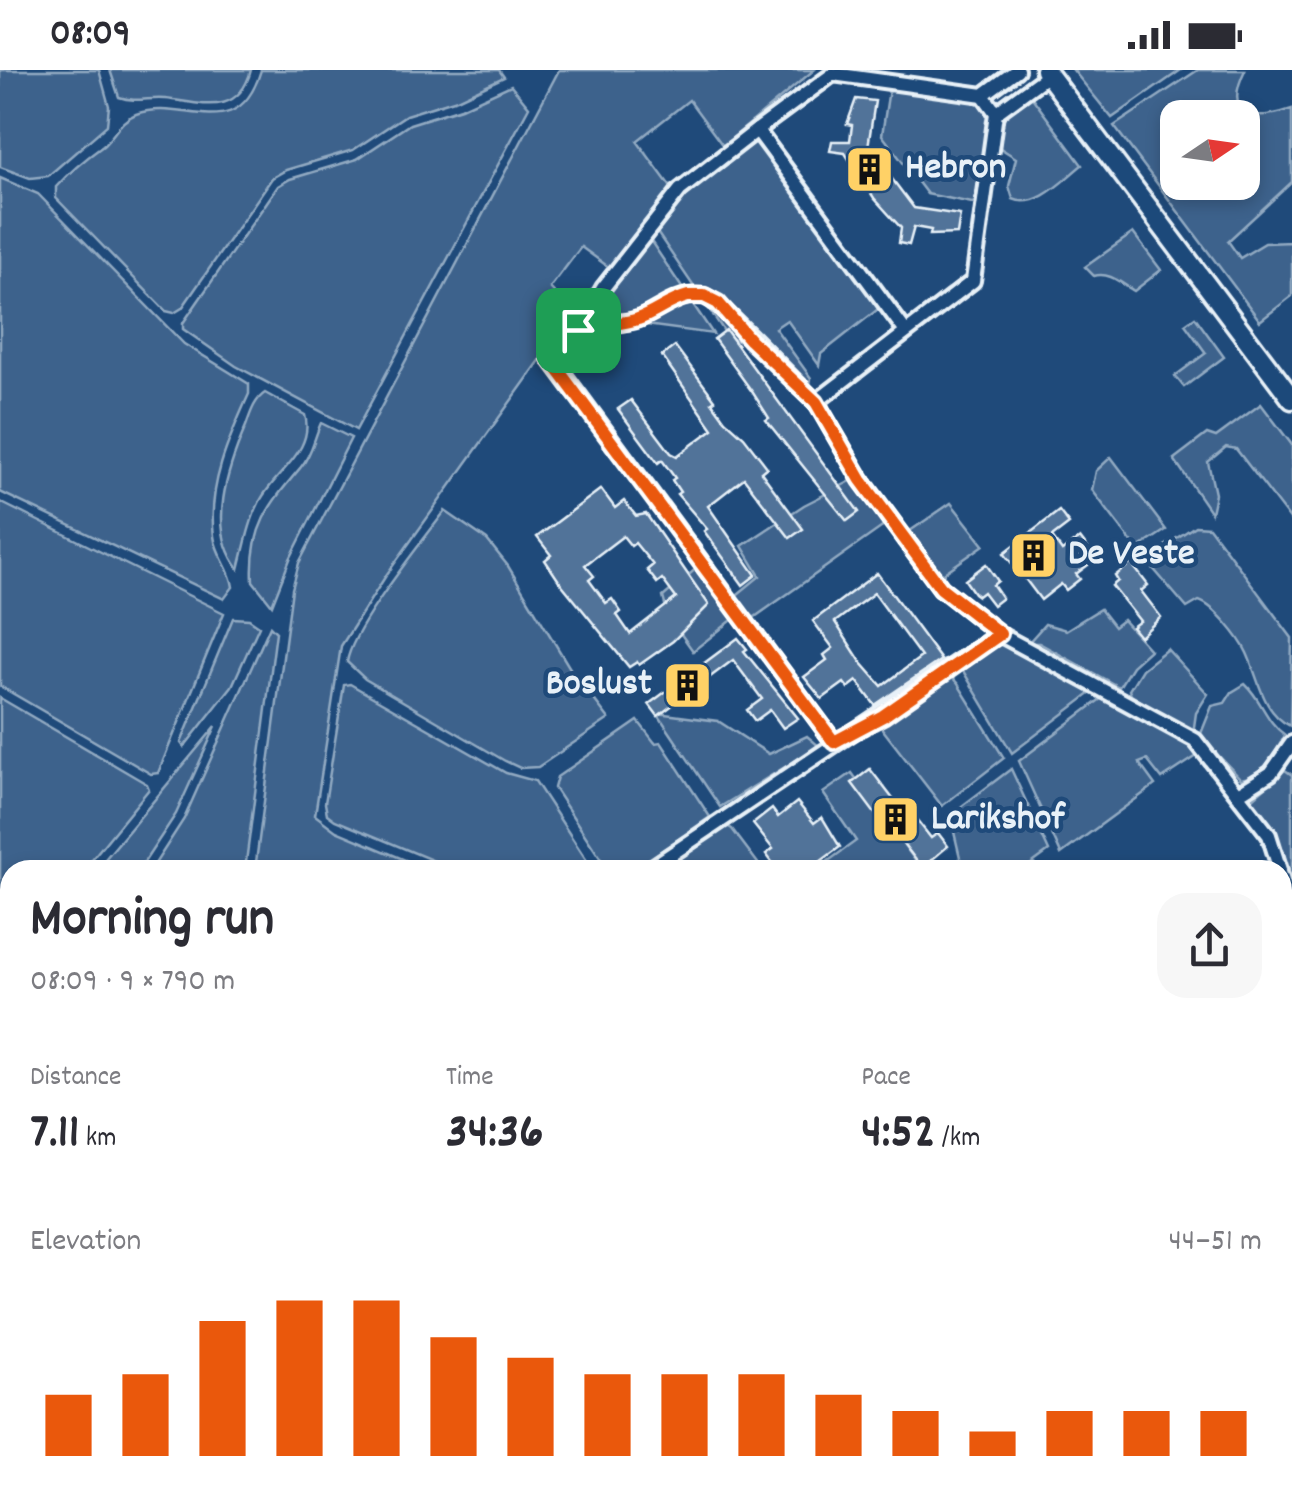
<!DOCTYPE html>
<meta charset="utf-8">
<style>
:root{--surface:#fff;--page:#f7f7f7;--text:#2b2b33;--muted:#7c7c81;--accent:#ea580c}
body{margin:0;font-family:Dekko,sans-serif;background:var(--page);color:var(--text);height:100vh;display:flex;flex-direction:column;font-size:38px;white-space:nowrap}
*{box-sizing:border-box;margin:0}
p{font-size:32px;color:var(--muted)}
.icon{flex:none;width:55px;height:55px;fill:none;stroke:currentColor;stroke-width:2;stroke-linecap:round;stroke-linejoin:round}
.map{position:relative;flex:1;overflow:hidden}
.drawer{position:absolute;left:0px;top:790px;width:1292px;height:642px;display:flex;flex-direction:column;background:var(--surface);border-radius:30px 30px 0 0;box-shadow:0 5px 15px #0003}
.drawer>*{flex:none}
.needle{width:65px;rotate:77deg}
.controls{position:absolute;left:1160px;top:30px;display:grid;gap:20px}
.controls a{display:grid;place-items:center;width:100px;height:100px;border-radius:20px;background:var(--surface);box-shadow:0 5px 15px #0003;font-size:50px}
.pin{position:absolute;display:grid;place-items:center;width:85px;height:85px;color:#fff;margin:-42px;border-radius:20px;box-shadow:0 5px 15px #0006}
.round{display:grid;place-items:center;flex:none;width:105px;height:105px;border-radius:30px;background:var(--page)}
.overview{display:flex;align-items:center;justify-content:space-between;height:170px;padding:0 30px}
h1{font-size:55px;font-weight:700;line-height:75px}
.figures{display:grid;grid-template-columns:repeat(3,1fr);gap:15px;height:170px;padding:10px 30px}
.figures div{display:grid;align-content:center}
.figures b{font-size:50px;font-weight:700}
.figures small{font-size:28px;font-weight:400}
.figures p{font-size:28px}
.chart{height:280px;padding:20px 30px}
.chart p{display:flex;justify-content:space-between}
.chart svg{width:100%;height:180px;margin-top:10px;stroke:var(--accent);stroke-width:6}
.status{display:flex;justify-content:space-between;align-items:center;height:70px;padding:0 50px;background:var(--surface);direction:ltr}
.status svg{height:28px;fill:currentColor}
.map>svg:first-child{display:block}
.green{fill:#3c628c;stroke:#92aac2;stroke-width:2.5;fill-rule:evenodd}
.building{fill:#517399;stroke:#e8f1f8;stroke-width:2.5;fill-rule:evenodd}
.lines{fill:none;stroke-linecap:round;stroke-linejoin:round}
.minor-casing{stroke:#e8f1f8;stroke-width:20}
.major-casing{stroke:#e8f1f8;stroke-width:25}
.minor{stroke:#1f4a7a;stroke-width:12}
.major{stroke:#1f4a7a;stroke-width:18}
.route-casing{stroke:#fff;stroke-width:20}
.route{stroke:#ea580c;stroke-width:12}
.labels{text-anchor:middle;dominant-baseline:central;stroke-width:9;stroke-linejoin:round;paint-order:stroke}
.poi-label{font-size:38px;font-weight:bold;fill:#e8f1f8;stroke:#1f4a7a;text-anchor:start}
</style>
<div class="status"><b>08:09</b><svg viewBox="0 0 49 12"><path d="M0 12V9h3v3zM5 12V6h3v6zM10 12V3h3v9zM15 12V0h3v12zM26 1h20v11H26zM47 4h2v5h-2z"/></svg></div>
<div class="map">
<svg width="1292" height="1431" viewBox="0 0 1292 1431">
<rect width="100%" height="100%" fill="#1f4a7a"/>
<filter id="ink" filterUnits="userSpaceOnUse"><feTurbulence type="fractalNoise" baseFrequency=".01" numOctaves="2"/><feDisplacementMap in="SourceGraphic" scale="20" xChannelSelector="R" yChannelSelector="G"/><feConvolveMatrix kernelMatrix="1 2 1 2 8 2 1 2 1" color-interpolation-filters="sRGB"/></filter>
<g filter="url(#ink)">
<!-- green -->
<g class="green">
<polygon points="0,0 99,0 109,36 107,55 48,106 30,108 0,97"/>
<path d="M110 0H251C238 48 201 33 166 29 150 27 136 33 119 27Z"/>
<path d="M261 0H499L504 7 457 29 406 45 353 80 286 100 272 108 182 238 174 243 166 241 56 128V117C71 100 85 89 103 76 115 65 120 50 136 44 183 26 238 78 261 0Z"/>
<polygon points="559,0 814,0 723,76 689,30 637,71 673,120 610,198 581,177 550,218 574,243 387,504 341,576 315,745 336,761 429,800 255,800 292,519 299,493"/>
<polygon points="1073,0 1181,0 1112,48"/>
<path d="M1198 0H1245C1222 47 1254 52 1292 39V112L1228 171 1240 188 1265 173 1292 172V226L1260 251 1114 56ZM1178 48H1242V112H1178Z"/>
<polygon points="511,15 529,37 356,360 236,296 183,259 183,253 278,116 290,109 357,89 410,54 461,38"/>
<polygon points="898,15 979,27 990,43 978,130 972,133 927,124 882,65 889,19"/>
<path d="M1028 22 1082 95C1064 109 1037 140 1013 129L1009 116 1016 88 997 76 1001 43Z"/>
<polygon points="756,66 882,236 821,284 819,295 787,250 775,258 811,308 808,328 756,278 728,267 654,158 676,130"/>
<path d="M0 108 38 124 184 274 249 314V324C229 368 207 417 214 466 216 485 231 499 233 517L224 529 0 422Z"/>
<path d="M1133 163 1161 200 1134 221C1122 214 1109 201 1094 206L1085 197Z"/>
<polygon points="648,167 713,264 586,247"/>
<polygon points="1195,247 1224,287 1184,317 1175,306 1206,283 1185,254"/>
<path d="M265 323 305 345C315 381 275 402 260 431 249 452 245 476 239 499 206 459 228 398 246 356 250 345 254 330 265 323Z"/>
<polygon points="1261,334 1292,375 1292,452 1236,379 1226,377 1208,392 1215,424 1211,443 1174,389 1207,364 1216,367"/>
<path d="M321 353 351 368 290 489 272 535 253 511C250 457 269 435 301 397 312 384 314 368 321 353Z"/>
<polygon points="1111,387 1166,460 1137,479 1092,420 1096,401"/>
<polygon points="853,410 884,452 881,458 755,547 748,547 733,528 760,506 742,476 804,435"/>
<polygon points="0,432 224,543 158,703 151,704 0,616"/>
<polygon points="951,433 984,475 941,505 907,463"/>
<path d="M445 441 487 470 508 496 571 600 609 649 538 697 520 698 505 691 365 609 347 592C352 558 422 472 445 441Z"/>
<path d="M1195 456 1209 457 1292 568 1290 656C1262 642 1259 609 1247 583 1240 568 1215 536 1199 531L1187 538 1145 489Z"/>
<polygon points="698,497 736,547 693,581 668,546 663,527"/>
<polygon points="1100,539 1114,557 1123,550 1150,580 1132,596 1119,617 1039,573 1028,573 1045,554 1066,560"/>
<polygon points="233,548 249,549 259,556 232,616 184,677 181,673"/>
<polygon points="270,556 276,562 245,800 151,800 184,749"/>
<polygon points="1000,571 1095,620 1012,683 960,596"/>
<polygon points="1167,579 1208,624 1196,643 1193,664 1131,625 1129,620 1142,599"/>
<polygon points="949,604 958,614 1004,688 942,736 880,656"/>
<polygon points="350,614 506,703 535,711 593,800 456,800 335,750 327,744 325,733 344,615"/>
<path d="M1245 614C1262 630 1266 652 1285 665 1274 685 1265 705 1241 709L1200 666 1212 636 1225 633 1232 622Z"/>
<polygon points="1106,625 1198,678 1200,684 1162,709 1147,690 1139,693 1155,715 1061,784 1019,691"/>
<polygon points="0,628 147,714 149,719 83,800 10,800 10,840 0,835"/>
<polygon points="657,643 718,651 769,684 807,666 819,676 720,737"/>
<polygon points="638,651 655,673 661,672 710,747 634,800 608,800 554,718 557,707"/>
<polygon points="216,656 176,744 139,800 96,800"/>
<polygon points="1011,699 1049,781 1023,800 963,800 950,745"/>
<polygon points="1285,700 1292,705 1292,820 1275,762 1252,729"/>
<polygon points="852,703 917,793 904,800 816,800 856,771 823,723"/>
<polygon points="722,753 732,759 763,800 658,800"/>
<polygon points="10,1162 10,1269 0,1264 0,1168"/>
<polygon points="0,1275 10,1280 10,1422 323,1422 340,1431 0,1431"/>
<polygon points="1292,1350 1292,1431 1197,1431 1201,1423 1282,1422 1283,1356"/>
<polygon points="474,1422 869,1422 869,1423 861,1431 747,1431 729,1425 726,1431 467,1431"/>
<polygon points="1087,1422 1110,1423 1113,1431 913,1431 908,1423"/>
</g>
<!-- building -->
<g class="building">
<polygon points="856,29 875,31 868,77 914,138 960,145 957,164 930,165 931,160 914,157 909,175 899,173 901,158 874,128 845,83 830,81 832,71 850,71 852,55 847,54"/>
<polygon points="726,260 859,442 847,451 766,350 769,348 753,323 714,269"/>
<polygon points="675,276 715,330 712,332 725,350 744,367 767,397 761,402 803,459 790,468 744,408 708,436 756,505 743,515 704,461 707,459 677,424 680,422 672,410 675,408 662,390 658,393 618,339 631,330 671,383 677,386 713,359 662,286"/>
<path d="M601 419 615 438 624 431 636 446 646 444 709 535 673 571 639 595 637 592 629 597 559 511 545 490 551 485 537 467ZM623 466 631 476 635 473 653 495 647 500 657 513 662 509 676 528 630 564 617 545 621 542 612 529 606 533 589 510 594 506 585 495Z"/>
<polygon points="1059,441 1069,454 1052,467 1062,481 1080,468 1096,489 1076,504 1080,509 1066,520 1061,514 1041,530 1026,510 1036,502 1024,487 1013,495 1004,483"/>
<polygon points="1131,493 1148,515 1141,521 1161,547 1140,567 1132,557 1140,551 1112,516 1118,511 1115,506"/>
<polygon points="986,494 998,511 993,515 1002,528 993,535 983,522 978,526 974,523 965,510"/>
<path d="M877 503 941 590 875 635 857 611 848 618 844 613 822 629 804 607 827 590 824 585 833 578 813 551ZM874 523 921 587 882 616 861 592 835 552Z"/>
<polygon points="738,568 747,579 744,581 798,648 783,658 770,640 755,651 747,640 762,629 733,590 658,646 649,634"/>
<polygon points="870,699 900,738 905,735 931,768 938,763 948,776 922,798 889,755 881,758 876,745 852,713"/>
<polygon points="797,732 814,753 822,747 840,777 809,800 778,800 766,784 773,779 753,754 772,739 778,747"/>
<polygon points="1283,1043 1292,1066 1292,1136 1282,1140"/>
</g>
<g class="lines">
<defs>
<g id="minor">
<polyline points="983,25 996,43 973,211 816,332 861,409 941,518 999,564 1195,670 1269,765 1280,800"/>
<polyline points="996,43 1048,5"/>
<polyline points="757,60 680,120 603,218 578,260 550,286 834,672"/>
<path d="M578 260C596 254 625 254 639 249 661 239 677 222 704 226 717 228 798 316 816 332"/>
<polyline points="906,262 757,60 833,4 983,25 1017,0"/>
<polyline points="1238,724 1271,703 1292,673"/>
<polyline points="648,800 999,564"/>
<polyline points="1282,808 1292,841"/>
<polyline points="1282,1005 1292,994"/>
<polyline points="1282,1311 1292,1319"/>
</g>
<polyline id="major" points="1045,0 1292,329"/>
</defs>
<!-- minor casing -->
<use href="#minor" class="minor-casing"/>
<!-- major casing -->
<use href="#major" class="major-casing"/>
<!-- minor -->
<use href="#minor" class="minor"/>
<!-- major -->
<use href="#major" class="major"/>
</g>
</g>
<g class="lines" filter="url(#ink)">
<defs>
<path id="route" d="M688 226H704L718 233 750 270 816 332 861 410 941 518 1000 564 883 646 834 672 550 289C561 248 612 259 638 249 656 243 668 231 688 226Z"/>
</defs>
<!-- route casing -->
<use href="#route" class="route-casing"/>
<!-- route -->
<use href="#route" class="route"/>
</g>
<!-- icons -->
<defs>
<symbol id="building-square" viewBox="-11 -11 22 22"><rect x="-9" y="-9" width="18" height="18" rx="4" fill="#ffd166" stroke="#1f4a7a"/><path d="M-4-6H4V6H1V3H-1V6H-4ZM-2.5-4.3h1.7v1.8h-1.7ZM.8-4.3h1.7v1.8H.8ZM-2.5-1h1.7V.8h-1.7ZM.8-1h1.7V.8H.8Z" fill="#111"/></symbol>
</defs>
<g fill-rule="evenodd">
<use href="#building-square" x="842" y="72" width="55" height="55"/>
<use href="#building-square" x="1006" y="458" width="55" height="55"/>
<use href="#building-square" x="660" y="588" width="55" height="55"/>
<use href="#building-square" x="868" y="722" width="55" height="55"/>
</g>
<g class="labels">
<!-- poi labels -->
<g class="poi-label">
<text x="905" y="99">Hebron</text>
<text x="1068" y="485">De Veste</text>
<text x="652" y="615" text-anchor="end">Boslust</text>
<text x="931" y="750">Larikshof</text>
</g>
</g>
</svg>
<div class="controls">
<a><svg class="needle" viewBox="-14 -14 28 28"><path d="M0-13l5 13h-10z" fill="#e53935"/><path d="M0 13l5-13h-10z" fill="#7c7c81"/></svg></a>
</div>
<div class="pin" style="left:578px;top:260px;background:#1e9e55"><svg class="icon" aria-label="arrive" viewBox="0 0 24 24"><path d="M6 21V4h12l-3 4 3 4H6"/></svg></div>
<section class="drawer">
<div class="overview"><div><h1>Morning run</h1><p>08:09 · 9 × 790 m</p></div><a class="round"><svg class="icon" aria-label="share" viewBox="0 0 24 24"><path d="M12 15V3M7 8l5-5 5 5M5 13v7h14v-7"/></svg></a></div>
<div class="figures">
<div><p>Distance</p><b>7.11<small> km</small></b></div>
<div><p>Time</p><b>34:36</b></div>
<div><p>Pace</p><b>4:52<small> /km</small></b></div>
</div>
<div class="chart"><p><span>Elevation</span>44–51 m</p>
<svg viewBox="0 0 160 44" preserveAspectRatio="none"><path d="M5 44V29M15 44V24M25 44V11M35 44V6M45 44V6M55 44V15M65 44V20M75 44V24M85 44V24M95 44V24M105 44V29M115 44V33M125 44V38M135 44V33M145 44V33M155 44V33"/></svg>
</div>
</section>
</div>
